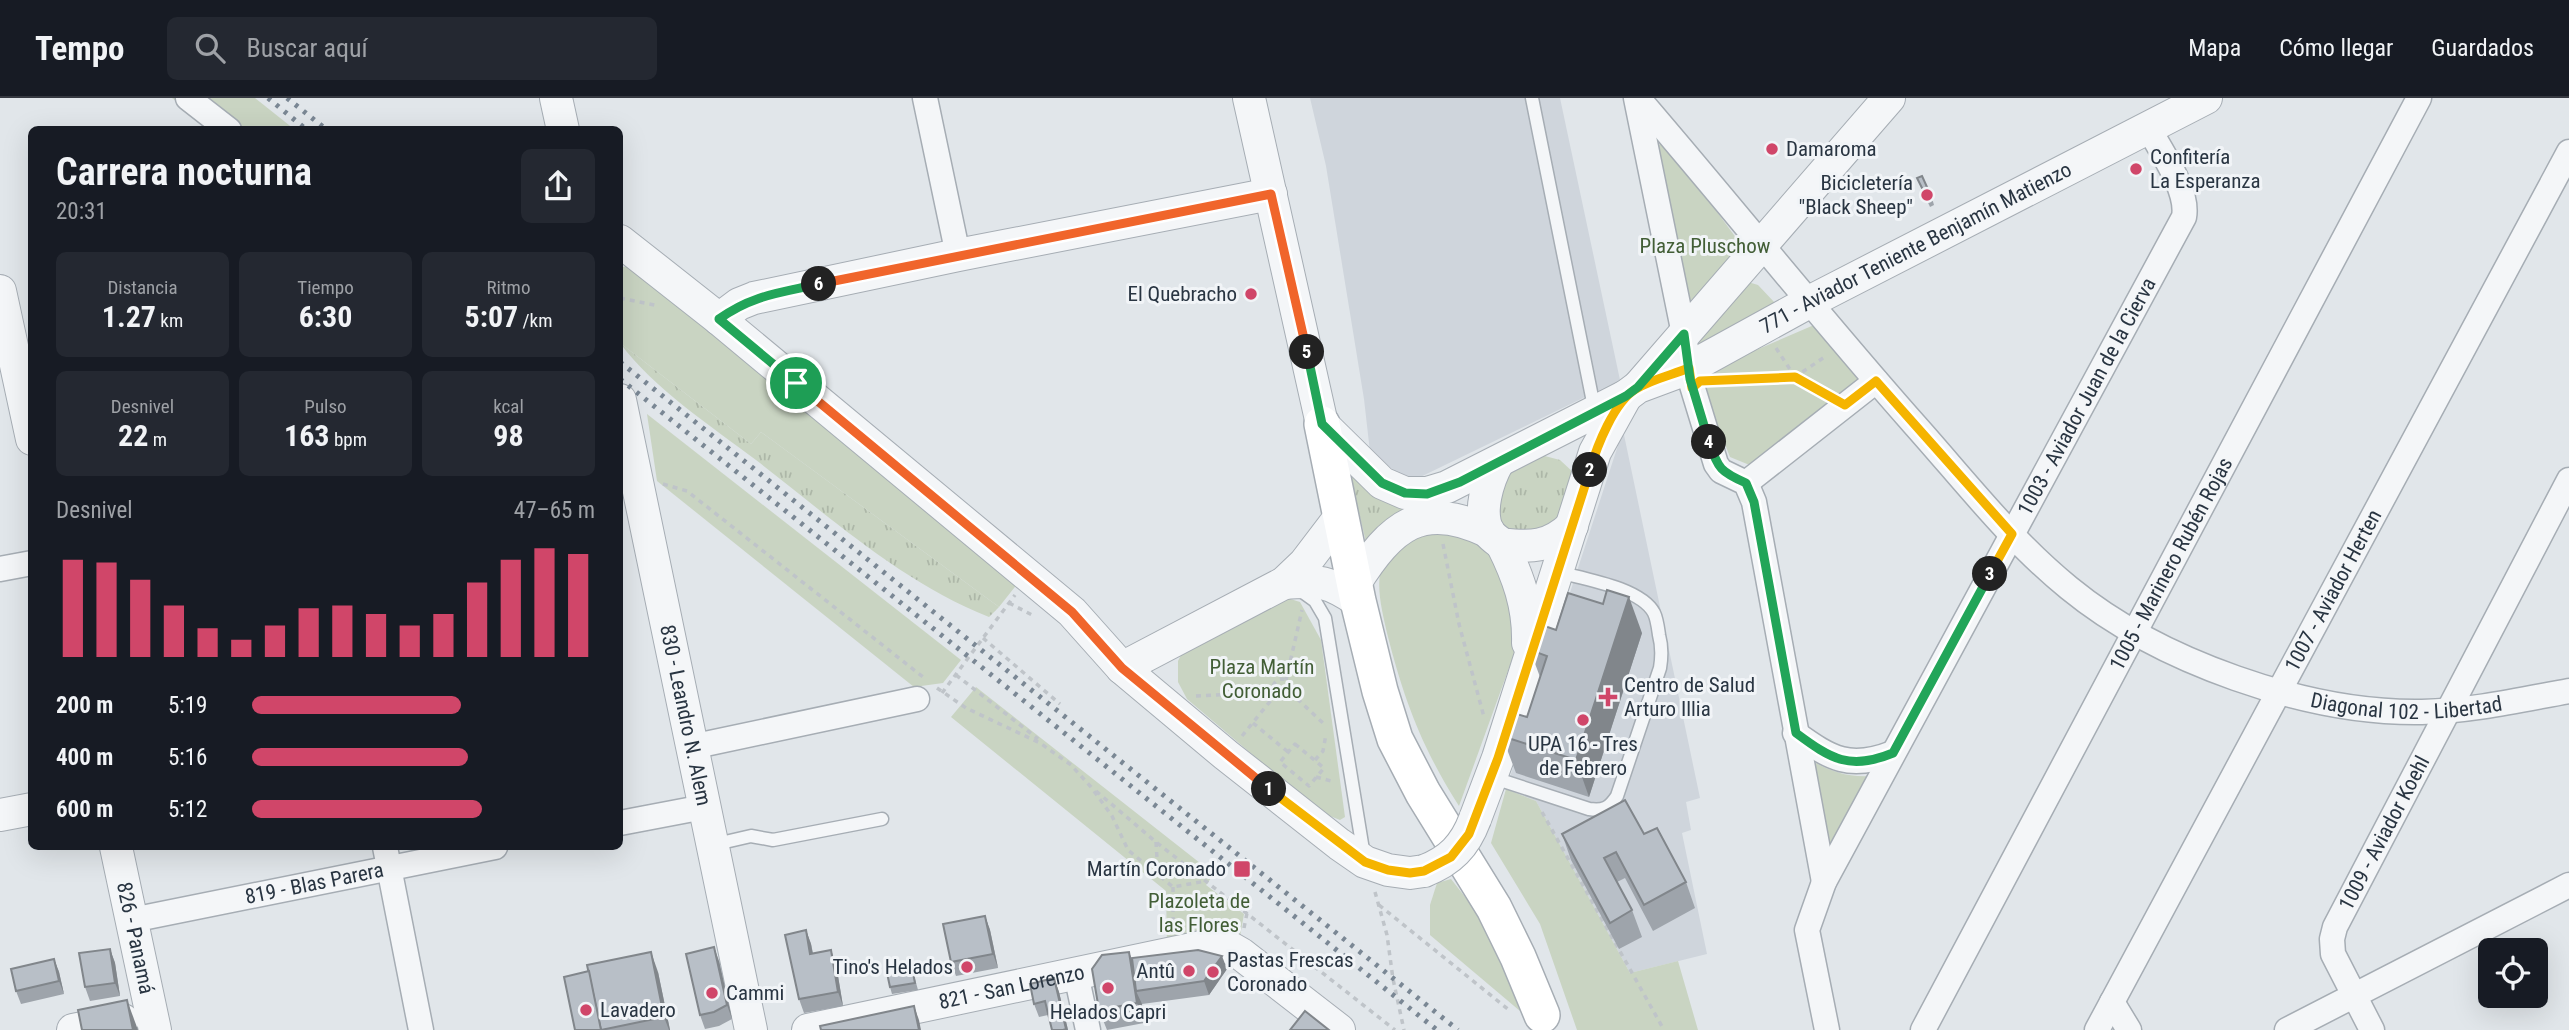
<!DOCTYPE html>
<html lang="es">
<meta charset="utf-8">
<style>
:root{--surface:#171b24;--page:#242831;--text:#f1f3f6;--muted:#9ea1a6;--line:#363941;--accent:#d04669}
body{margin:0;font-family:"Roboto Condensed",sans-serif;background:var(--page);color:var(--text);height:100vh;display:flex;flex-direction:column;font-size:26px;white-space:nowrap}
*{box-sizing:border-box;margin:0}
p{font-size:23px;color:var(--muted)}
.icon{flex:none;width:38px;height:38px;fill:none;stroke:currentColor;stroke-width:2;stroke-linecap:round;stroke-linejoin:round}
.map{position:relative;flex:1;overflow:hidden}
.panel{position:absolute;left:28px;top:28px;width:595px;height:724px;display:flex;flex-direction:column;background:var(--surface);border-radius:10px;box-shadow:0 7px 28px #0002}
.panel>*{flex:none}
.controls{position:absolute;left:2478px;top:840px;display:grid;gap:14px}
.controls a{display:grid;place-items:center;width:70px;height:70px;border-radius:10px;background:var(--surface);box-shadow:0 7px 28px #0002;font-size:35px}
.pin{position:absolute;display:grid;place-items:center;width:60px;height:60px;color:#fff;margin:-30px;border:4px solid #fff;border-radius:50%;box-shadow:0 2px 7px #0007}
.km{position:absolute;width:35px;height:35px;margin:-18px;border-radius:50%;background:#222;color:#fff;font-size:19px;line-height:35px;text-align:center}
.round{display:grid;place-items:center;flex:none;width:74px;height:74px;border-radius:10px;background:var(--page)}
.head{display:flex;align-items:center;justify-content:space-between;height:119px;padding:0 28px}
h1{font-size:38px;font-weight:700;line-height:52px}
.figures{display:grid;grid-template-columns:repeat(3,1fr);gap:10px;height:119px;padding:7px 28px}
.figures div{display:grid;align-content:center;border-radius:10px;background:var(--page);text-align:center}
.figures b{font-size:30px;font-weight:700}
.figures small{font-size:19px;font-weight:400}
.figures p{font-size:19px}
.chart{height:196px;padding:14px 28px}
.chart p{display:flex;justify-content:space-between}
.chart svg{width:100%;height:126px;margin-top:7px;stroke:var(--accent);stroke-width:6}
ul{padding:0 28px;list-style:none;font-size:23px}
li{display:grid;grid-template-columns:112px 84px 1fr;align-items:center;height:52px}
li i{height:18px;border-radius:9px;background:var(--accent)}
header{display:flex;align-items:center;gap:42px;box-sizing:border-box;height:98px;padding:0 35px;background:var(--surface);border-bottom:2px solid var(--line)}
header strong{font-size:33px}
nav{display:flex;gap:38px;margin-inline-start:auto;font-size:24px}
.search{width:490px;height:63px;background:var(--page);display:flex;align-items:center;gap:18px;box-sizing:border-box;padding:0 24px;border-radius:10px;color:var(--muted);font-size:26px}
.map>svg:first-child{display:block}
.built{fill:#cfd5dc}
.grass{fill:url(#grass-tufts)}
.park{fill:#c9d4c2}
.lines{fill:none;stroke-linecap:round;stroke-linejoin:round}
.service-casing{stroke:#a6adb4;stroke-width:15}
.minor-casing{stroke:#a6adb4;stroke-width:27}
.tertiary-casing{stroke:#a6adb4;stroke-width:34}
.secondary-casing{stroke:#a6adb4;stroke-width:38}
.path{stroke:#bfc4c9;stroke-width:3.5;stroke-dasharray:5 5;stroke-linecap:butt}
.service{stroke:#f4f6f8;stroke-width:12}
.minor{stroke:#f4f6f8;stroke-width:24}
.tertiary{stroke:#f4f6f8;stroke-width:32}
.secondary{stroke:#fff;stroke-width:35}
.rail{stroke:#7a8794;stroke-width:5;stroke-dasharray:3.5 7;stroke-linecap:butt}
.tertiary-bridge-casing{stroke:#a6adb4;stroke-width:34;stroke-linecap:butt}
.tertiary-bridge{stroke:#f4f6f8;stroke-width:32}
.wall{fill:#9ea4ab}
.shaded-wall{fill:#81868b}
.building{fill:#b8bfc7;stroke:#81868b;stroke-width:2}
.split-1-casing{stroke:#fff;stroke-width:14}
.split-2-casing{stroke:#fff;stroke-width:14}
.split-3-casing{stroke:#fff;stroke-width:14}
.split-4-casing{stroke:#fff;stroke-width:14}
.split-5-casing{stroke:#fff;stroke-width:14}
.split-6-casing{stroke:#fff;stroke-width:14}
.split-7-casing{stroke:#fff;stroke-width:14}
.split-1{stroke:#f0652b;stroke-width:9}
.split-2{stroke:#f5b400;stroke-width:9}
.split-3{stroke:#f5b400;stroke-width:9}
.split-4{stroke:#22a559;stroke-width:9}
.split-5{stroke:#22a559;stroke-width:9}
.split-6{stroke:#f0652b;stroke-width:9}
.split-7{stroke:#22a559;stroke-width:9}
.poi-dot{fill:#d04669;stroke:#f1f4f7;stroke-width:2.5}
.labels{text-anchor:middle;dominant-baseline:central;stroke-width:6;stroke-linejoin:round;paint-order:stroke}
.poi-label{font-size:21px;fill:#293542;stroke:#f1f4f7;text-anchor:start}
.park-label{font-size:21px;fill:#425e36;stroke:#f1f4f7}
.street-label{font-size:21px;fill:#293542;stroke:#f1f4f7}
</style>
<header>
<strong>Tempo</strong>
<div class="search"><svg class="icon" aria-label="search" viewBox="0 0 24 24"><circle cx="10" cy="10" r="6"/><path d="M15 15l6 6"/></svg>Buscar aquí</div>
<nav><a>Mapa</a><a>Cómo llegar</a><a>Guardados</a></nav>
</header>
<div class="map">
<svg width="2569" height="932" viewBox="0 0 2569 932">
<defs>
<pattern id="grass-tufts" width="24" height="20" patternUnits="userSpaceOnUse" patternTransform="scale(1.75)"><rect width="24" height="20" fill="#c9d4c2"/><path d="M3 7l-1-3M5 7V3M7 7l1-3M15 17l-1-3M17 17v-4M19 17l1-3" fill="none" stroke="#adb7a8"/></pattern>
</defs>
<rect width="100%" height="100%" fill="#e1e6ea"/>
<!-- built -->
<g class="built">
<polygon points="1310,0 1560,0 1620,282 1410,384 1370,354 1364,301 1326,68"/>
<polygon points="1623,332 1700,700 1686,704 1691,732 1682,735 1707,856 1630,875 1536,703 1506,691"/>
</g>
<!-- grass -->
<g class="grass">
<path d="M620 245 751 346 761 334 999 509 989 519C901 484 830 419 756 362 712 329 652 289 620 245Z"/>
<polygon points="1541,357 1560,362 1574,375 1575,396 1552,430 1516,436 1504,427 1497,416 1499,394 1509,375"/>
<polygon points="1346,361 1415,408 1366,444"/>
</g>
<!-- park -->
<g class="park">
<polygon points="172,0 255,0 294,31 213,31"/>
<polygon points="1660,46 1667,46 1745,152 1695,202 1688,202 1655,51"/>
<polygon points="631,167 1022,480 999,509 761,334 751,346 620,245 620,173 623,169"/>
<polygon points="1748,184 1758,187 1775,205 1700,248 1697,241"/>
<polygon points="1814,227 1863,278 1752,368 1730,359 1700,283 1705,274"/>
<polygon points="647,316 961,562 943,585 914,589 657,383"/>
<path d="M1450 429 1496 453 1522 534 1459 708C1422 650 1404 602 1387 535 1382 512 1374 484 1384 461 1394 440 1429 436 1450 429Z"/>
<polygon points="1281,498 1300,504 1321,542 1345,719 1340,722 1320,714 1187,601 1178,584 1178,563 1187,545"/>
<polygon points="976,589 1214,776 1206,787 1244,816 1238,850 1167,850 1166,793 951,619"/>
<path d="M1812 663C1832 674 1847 679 1870 678L1828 761Z"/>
<polygon points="1506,691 1536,703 1630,875 1678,863 1698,932 1577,932 1540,826 1491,745"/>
<polygon points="1451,781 1476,813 1501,864 1520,913 1430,837 1430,807 1437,785"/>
</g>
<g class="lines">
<defs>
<g id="service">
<polyline points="1532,0 1595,314"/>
<polyline points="1297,490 1315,503 1325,520 1364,758"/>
<path d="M1491 679 1589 711C1604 713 1609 710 1617 698L1660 570C1662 558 1662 548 1659 537 1658 530 1657 521 1654 515 1641 490 1584 481 1558 474"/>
<polyline points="712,747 751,738 773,742 882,721"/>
</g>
<g id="minor">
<polyline points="188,0 229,32"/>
<polyline points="925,0 958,157"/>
<polyline points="1636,0 1684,236 1690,281 1716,366 1721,373 1746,385 1754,404 1824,784"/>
<path id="s1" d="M1638 0C1731 108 1820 220 1914 326 1964 382 2011 443 2069 490 2158 563 2307 616 2422 614 2472 613 2520 602 2569 593"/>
<polyline points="1746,385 1876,283"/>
<polyline points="0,471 32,465"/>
<path d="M1795 635C1831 661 1850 672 1893 655"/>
<polyline points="691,649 917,601"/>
<polyline points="620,725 704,709"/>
<polyline points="385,749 421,932"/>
<path id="s2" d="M132 822 495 749"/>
<polyline points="1076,876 1088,932"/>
<polyline points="2112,904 2129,932"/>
<path id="s3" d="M1827 932 1807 832 1824 784 2184 119C2189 93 2161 53 2149 31"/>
<path id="s4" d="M1923 932 2419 0"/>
<path id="s5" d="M2097 932 2569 54"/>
<polyline points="2287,932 2569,787"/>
<path id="s6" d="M2372 932 2333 856 2332 841 2335 829 2569 382"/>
</g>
<g id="tertiary">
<polyline points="556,0 563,32"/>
<path id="s7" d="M1249 0 1322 326 1382 385 1405 395H1427L1447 389 1626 298 1638 289 1689 270 1809 204 2206 0"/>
<polyline points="620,143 719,221 1072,514 1122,570 1226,657 1339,746 1365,764 1388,772 1410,775 1424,773"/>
<polyline points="0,193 32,341"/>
<polyline points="719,221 739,206 754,200 958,157 1271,96"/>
<polyline points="1640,287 1889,0"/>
<path id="s8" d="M620 302 751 932"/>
<path d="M1498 364C1488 382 1477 415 1489 435 1492 439 1498 443 1502 446 1531 450 1550 449 1572 428"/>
<path d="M1502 446C1518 478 1529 508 1528 545"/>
<path d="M1284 485C1319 482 1329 483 1358 503"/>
<path d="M1355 485C1391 428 1422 401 1489 434"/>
<polyline points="1122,570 1284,485 1305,465 1340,419"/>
<polyline points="0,717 32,711"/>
<polyline points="1475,721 1498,660 1595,354 1626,298"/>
<path id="s9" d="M116 749 155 932"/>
<polyline points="73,932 123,922"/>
<path id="s10" d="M808 932 1216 846 1227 848 1241 856 1339 932"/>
</g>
<polyline id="secondary" points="1322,326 1358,503 1380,593 1395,641 1423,695 1494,810 1518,859 1542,917"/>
</defs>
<!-- service casing -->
<use href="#service" class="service-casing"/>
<!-- minor casing -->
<use href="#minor" class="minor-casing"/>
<!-- tertiary casing -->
<use href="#tertiary" class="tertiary-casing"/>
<!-- secondary casing -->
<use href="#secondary" class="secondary-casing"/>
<!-- path -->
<g class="path">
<polyline points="620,200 659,208"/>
<polyline points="1776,250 1795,279 1825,296"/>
<polyline points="1724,282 1795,279 1826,258"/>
<polyline points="663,386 687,393 923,579"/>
<polyline points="1443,446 1459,526 1484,619"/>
<polyline points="1009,505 1034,518"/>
<polyline points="983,540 1060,606"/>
<polyline points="956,577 1038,641"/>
<circle cx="1282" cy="590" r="9"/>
<polyline points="1286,582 1302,512"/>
<polyline points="937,590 966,610 1040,645 1071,667 1091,689 1112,718 1128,752 1173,789 1206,783"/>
<polyline points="1290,594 1324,626"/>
<polyline points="942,595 1015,497"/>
<polyline points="1196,598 1274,594"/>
<polyline points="1253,625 1288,654"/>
<polyline points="1242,638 1276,596"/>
<polygon points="1295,646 1324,670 1309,688 1280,664"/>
<polyline points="1315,662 1323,653 1326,636"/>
<polyline points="1316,679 1335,684"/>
<polyline points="1096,693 1156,744 1395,932"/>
<polyline points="1542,714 1664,932"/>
<polyline points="1156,744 1158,777"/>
<polyline points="1173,789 1173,828"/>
<polyline points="1375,794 1387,837 1393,881 1404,932"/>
<polyline points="1379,807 1509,912"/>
<polyline points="1244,830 1247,815"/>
</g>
<!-- service -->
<use href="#service" class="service"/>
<!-- minor -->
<use href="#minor" class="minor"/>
<!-- tertiary -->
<use href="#tertiary" class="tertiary"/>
<!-- secondary -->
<use href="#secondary" class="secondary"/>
<!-- rail -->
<g class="rail">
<polyline points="268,0 307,32"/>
<polyline points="287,0 327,32"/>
<polyline points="620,264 1458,932"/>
<polyline points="620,281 1437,932"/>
</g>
<defs>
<path id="tertiary-bridge" d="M1424 773C1450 763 1465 748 1475 721"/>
</defs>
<!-- tertiary-bridge casing -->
<use href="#tertiary-bridge" class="tertiary-bridge-casing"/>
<!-- tertiary-bridge -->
<use href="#tertiary-bridge" class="tertiary-bridge"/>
</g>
<!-- wall -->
<g class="wall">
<polygon points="1917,80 1932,100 1934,107 1930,109"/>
<polygon points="1556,532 1642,535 1589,699 1516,675 1502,638 1527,619 1540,579 1530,552"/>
<polygon points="1562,736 1644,736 1686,784 1695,810 1653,833 1625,780 1617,784 1632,812 1642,839 1619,851 1571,762"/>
<polygon points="985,818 990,832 998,870 956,878 951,864"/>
<polygon points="806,832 811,846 813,855 836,866 843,908 804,915 799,901"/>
<polygon points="110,851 115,865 120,898 90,903 85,889"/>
<polygon points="1132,860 1227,871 1209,897 1142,906 1144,925 1107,932 1099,912"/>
<polygon points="54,861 59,874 64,896 21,906 16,893"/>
<polygon points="719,863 732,921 719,928 705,931 700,917"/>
<polygon points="912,870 918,892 892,896 890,889"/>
<polygon points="658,874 670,932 575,932"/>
<polygon points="1054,880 1059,894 1068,932 1052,932 1048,917 1039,919 1034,906"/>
</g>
<!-- shaded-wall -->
<g class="shaded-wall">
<polygon points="1629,499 1642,535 1589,699 1576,662"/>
<polygon points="985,818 990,832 998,870 993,856"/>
<polygon points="806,832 811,846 815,869 810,856"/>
<polygon points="714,849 719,863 732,921 727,907"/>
<polygon points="110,851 115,865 120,898 115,885"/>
<polygon points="831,852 836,866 843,908 838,894"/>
<polygon points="651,854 658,874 670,932 669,932 664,919"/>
<polygon points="1129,854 1137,874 1136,893 1142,906 1144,925 1137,905"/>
<polygon points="1222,858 1227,871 1209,897 1204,883"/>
<polygon points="54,861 59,874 64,896 59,883"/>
<polygon points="1054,880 1059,894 1068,932 1066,932"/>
<polygon points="127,902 138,932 133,932"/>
<polygon points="914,908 919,922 921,932 919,932"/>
</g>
<!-- building -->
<g class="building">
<polygon points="1922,78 1932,100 1928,102 1917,80"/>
<polygon points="1607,492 1629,499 1576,662 1502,638 1510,614 1527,619 1547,558 1530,552 1539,526 1556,532 1568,495 1603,506"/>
<polygon points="1625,702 1644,736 1657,730 1686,784 1644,807 1616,754 1604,760 1632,812 1610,825 1562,736"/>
<polygon points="985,818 993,856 951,864 943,826"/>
<polygon points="806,832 810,856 831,852 838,894 799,901 785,837"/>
<polygon points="714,849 727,907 714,914 700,917 686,856"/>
<polygon points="110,851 115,885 85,889 79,855"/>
<polygon points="1198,852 1222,858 1204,883 1136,893 1132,860"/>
<polygon points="651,854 664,919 601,932 587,867"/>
<polygon points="1129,854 1137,905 1099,912 1092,871 1102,857"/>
<polygon points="54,861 59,883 16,893 11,871"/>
<polygon points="912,870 915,885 890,889 887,875"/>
<polygon points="589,873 601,932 575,932 564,879"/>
<polygon points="1054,880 1066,931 1063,932 1052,932 1045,903 1034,906 1030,886"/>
<polygon points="127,902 133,932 82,932 78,912"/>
<polygon points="914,908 919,932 821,932 820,928"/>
<polygon points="1305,913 1329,932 1290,932"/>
</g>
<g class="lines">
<defs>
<polyline id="split-1" points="796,285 1072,514 1122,570 1269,691"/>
<polyline id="split-2" points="1269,691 1365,764 1388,772 1410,775 1424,773 1451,759 1469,736 1498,660 1590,372"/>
<path id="split-3" d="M1590 372C1597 348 1614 304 1636 291 1652 281 1672 277 1689 270L1692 290 1700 283 1795 279 1845 307 1876 283 2012 436 1990 476"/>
<path id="split-4" d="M1709 344C1718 371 1721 374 1746 385L1754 404 1796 635C1831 661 1850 673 1893 655L1990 476"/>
<polyline id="split-5" points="1307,254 1322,326 1382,385 1405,395 1427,396 1460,384 1626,298 1638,289 1684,236 1690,281 1709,344"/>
<polyline id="split-6" points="819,186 1271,96 1307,254"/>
<path id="split-7" d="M796 285 719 221C752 197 780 195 819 186"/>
</defs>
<!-- split-1 casing -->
<use href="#split-1" class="split-1-casing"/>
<!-- split-2 casing -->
<use href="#split-2" class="split-2-casing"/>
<!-- split-3 casing -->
<use href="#split-3" class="split-3-casing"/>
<!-- split-4 casing -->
<use href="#split-4" class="split-4-casing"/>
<!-- split-5 casing -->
<use href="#split-5" class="split-5-casing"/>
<!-- split-6 casing -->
<use href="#split-6" class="split-6-casing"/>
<!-- split-7 casing -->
<use href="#split-7" class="split-7-casing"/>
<!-- split-1 -->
<use href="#split-1" class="split-1"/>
<!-- split-2 -->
<use href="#split-2" class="split-2"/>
<!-- split-3 -->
<use href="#split-3" class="split-3"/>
<!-- split-4 -->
<use href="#split-4" class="split-4"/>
<!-- split-5 -->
<use href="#split-5" class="split-5"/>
<!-- split-6 -->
<use href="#split-6" class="split-6"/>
<!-- split-7 -->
<use href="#split-7" class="split-7"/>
</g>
<!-- markers -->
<g class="poi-dot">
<circle cx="1772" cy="51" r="7"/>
<circle cx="2136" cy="71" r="7"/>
<circle cx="1927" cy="97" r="7"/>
<circle cx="1251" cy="196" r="7"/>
<path d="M1604.5 588.5h7v7h7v7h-7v7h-7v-7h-7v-7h7z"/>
<circle cx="1583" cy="622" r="7"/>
<rect x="1233" y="762" width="18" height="18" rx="3.5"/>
<circle cx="967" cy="869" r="7"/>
<circle cx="1189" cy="873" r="7"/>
<circle cx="1213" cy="874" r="7"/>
<circle cx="1108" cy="890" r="7"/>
<circle cx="712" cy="895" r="7"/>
<circle cx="586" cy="912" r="7"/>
</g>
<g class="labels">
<!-- poi labels -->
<g class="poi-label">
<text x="1786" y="51">Damaroma</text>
<text x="2150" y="59">Confitería<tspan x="2150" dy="24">La Esperanza</tspan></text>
<text x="1913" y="85" text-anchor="end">Bicicletería<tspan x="1913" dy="24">"Black Sheep"</tspan></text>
<text x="1237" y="196" text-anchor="end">El Quebracho</text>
<text x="1624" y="587">Centro de Salud<tspan x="1624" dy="24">Arturo Illia</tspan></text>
<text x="1583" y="646" text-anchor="middle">UPA 16 - Tres<tspan x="1583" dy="24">de Febrero</tspan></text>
<text x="1226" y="771" text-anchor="end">Martín Coronado</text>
<text x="1227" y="862">Pastas Frescas<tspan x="1227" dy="24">Coronado</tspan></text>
<text x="953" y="869" text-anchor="end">Tino's Helados</text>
<text x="1175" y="873" text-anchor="end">Antû</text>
<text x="726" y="895">Cammi</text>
<text x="600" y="912">Lavadero</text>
<text x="1108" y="914" text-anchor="middle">Helados Capri</text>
</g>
<!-- park labels -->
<g class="park-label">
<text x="1705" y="148">Plaza Pluschow</text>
<text x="1262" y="569">Plaza Martín<tspan x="1262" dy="24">Coronado</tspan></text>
<text x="1199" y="803">Plazoleta de<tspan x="1199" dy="24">las Flores</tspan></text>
</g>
<!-- street labels -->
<g class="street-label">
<text stroke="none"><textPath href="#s7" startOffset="1013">771 - Aviador Teniente Benjamín Matienzo</textPath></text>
<text stroke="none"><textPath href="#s3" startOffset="705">1003 - Aviador Juan de la Cierva</textPath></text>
<text stroke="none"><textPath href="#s4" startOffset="528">1005 - Marinero Rubén Rojas</textPath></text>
<text stroke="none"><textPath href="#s5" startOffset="499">1007 - Aviador Herten</textPath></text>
<text stroke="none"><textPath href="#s1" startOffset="1018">Diagonal 102 - Libertad</textPath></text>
<text stroke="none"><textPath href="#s8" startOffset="322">830 - Leandro N. Alem</textPath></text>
<text stroke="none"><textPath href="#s6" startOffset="219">1009 - Aviador Koehl</textPath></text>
<text stroke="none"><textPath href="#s2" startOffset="186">819 - Blas Parera</textPath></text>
<text stroke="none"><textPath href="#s9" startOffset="93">826 - Panamá</textPath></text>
<text stroke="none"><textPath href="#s10" startOffset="208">821 - San Lorenzo</textPath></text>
</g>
</g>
</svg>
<div class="controls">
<a><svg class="icon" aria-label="locate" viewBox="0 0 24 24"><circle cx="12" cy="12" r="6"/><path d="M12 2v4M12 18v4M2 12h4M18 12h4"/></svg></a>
</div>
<div class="pin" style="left:796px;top:285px;background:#1e9e55"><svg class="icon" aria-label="arrive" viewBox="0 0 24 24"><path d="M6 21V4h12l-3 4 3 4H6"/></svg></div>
<b class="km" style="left:1269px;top:691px">1</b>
<b class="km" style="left:1590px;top:372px">2</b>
<b class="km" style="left:1990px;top:476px">3</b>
<b class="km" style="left:1709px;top:344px">4</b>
<b class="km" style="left:1307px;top:254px">5</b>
<b class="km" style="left:819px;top:186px">6</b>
<section class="panel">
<div class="head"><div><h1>Carrera nocturna</h1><p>20:31</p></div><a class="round"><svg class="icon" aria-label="share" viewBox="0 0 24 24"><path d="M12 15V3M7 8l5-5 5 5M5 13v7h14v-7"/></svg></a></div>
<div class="figures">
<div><p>Distancia</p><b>1.27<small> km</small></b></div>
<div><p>Tiempo</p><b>6:30</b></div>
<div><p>Ritmo</p><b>5:07<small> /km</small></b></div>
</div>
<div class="figures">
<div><p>Desnivel</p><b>22<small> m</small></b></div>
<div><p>Pulso</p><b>163<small> bpm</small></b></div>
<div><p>kcal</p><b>98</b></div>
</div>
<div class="chart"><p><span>Desnivel</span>47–65 m</p>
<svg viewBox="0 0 160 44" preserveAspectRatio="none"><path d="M5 44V10M15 44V11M25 44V17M35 44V26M45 44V34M55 44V38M65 44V33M75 44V27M85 44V26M95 44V29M105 44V33M115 44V29M125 44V18M135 44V10M145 44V6M155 44V8"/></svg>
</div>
<ul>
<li><b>200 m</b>5:19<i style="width:61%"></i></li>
<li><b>400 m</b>5:16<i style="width:63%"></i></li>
<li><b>600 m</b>5:12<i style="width:67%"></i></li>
</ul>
</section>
</div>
